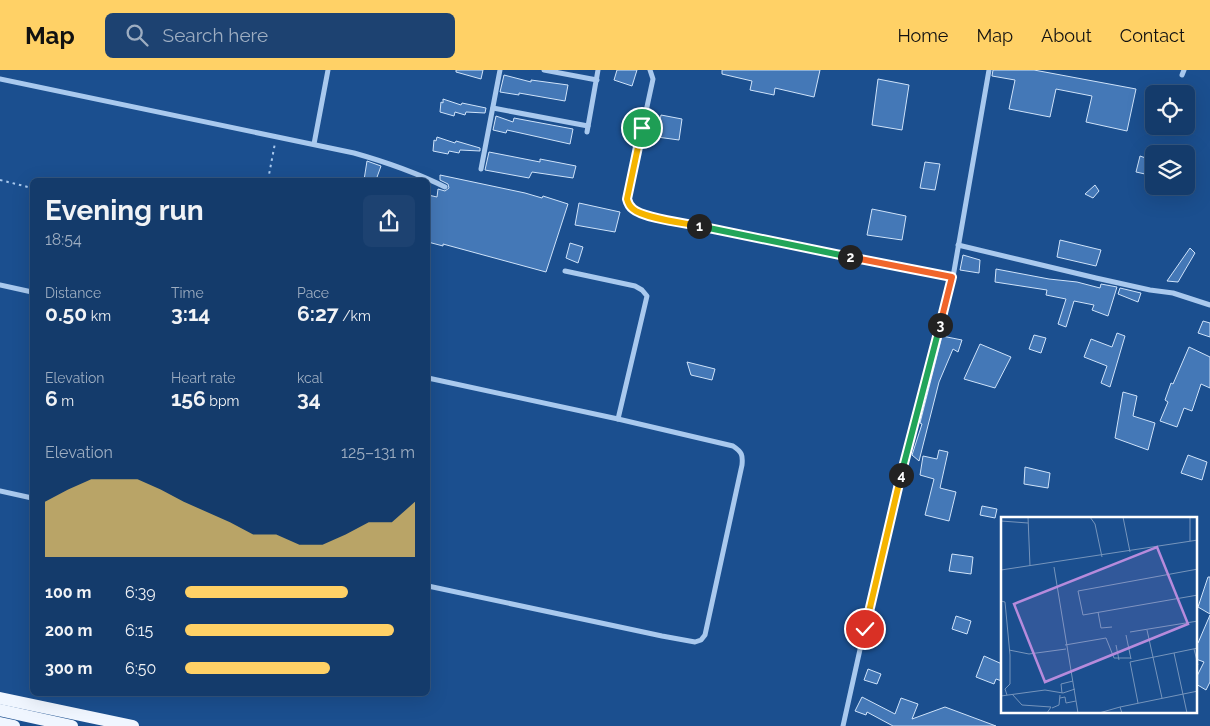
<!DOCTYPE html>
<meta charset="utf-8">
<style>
:root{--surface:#143b6b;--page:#1d4271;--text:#f1f3f6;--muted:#9dadc1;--line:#33557e;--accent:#ffd166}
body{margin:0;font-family:Raleway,sans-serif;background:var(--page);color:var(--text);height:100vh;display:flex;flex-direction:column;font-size:19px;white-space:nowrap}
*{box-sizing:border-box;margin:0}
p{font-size:16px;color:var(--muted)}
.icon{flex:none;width:28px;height:28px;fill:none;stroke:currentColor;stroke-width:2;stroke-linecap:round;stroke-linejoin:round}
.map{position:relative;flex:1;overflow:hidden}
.panel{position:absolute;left:30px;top:108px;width:400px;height:518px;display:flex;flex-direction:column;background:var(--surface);border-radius:8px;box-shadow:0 5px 20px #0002,0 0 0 1px var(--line)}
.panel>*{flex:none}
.tools{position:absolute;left:1145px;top:15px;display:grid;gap:10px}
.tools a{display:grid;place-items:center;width:50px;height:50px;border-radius:8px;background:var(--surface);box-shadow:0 5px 20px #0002,0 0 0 1px var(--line);font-size:25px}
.pin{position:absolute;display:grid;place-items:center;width:42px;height:42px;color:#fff;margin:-21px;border:2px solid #fff;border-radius:50%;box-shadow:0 1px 5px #0007}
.km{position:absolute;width:25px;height:25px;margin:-12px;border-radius:50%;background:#222;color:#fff;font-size:14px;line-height:25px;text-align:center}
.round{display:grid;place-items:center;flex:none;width:52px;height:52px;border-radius:8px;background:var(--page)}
.headline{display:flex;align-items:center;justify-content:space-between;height:85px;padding:0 15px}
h1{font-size:28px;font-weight:700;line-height:38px}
.figures{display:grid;grid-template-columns:repeat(3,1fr);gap:8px;height:85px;padding:5px 15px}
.figures div{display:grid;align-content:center}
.figures b{font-size:21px;font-weight:700}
.figures small{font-size:14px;font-weight:400}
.figures p{font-size:14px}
.chart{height:140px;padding:10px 15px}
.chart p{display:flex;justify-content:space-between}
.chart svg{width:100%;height:90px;margin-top:5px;fill:var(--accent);opacity:.7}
ul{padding:0 15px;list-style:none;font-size:16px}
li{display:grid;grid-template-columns:80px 60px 1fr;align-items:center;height:38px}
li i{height:12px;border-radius:6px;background:var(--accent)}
header{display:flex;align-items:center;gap:30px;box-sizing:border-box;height:70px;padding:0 25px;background:var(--accent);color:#111}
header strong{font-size:24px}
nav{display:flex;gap:28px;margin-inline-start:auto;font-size:18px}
.search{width:350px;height:45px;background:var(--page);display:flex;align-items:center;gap:12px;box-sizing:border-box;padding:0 18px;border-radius:8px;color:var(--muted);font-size:19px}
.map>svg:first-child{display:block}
.building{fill:#4478b7;stroke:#cfe3fa}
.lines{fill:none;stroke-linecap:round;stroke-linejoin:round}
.path{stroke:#a9c9ee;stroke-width:2;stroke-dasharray:2.5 4;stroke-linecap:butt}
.minor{stroke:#a9c9ee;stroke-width:5}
.primary{stroke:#f0f6ff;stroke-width:12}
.split-1-casing{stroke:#fff;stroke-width:10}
.split-2-casing{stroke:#fff;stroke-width:10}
.split-3-casing{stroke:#fff;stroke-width:10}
.split-4-casing{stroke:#fff;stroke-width:10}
.split-5-casing{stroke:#fff;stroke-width:10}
.split-1{stroke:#f5b400;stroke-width:6}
.split-2{stroke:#22a559;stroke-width:6}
.split-3{stroke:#f0652b;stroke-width:6}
.split-4{stroke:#22a559;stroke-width:6}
.split-5{stroke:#f5b400;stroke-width:6}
.inset-road{fill:none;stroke:#7695bc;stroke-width:1}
.view{fill:#b68bdc;fill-opacity:0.15;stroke:#b68bdc;stroke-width:2.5}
.inset-edge{fill:none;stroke:#fff;stroke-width:2.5}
</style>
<header>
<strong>Map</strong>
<div class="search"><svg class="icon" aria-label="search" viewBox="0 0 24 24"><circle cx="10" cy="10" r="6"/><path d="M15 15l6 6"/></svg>Search here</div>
<nav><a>Home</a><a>Map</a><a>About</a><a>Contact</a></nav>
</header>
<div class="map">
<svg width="1210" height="656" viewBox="0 0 1210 656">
<rect width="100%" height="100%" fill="#1b4f8f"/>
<!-- building -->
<g class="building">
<polygon points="456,0 483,0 481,9 456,2"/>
<polygon points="617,0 637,0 632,16 614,10"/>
<polygon points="722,0 820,0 814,27 775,18 774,25 750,20 752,11 722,4"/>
<polygon points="993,0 1034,0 1136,19 1127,61 1086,52 1092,26 1056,19 1050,47 1009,39 1015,10 992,6"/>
<polygon points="504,5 531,12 531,10 568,15 565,31 519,23 519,25 500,22"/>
<polygon points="878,9 909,15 902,60 872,55"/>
<polygon points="443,29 461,35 462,33 486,38 485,43 466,42 465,45 455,42 454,46 440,42 441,32 443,33"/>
<polygon points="661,45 682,49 679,70 657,67"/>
<polygon points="496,46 513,52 514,48 573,59 570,74 507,60 506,63 493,60"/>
<polygon points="437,67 455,73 456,71 480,78 480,81 460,80 459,83 449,81 448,84 433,81 434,70 436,71"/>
<polygon points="489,82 540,92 540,89 576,96 573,108 532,102 529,108 485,100"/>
<polygon points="1140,86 1154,91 1154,106 1136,102"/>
<polygon points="367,91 381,96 376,110 364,110"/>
<polygon points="925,92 940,94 935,120 920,118"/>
<polygon points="440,105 525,123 542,128 543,126 568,134 546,202 443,174 443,176 428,172 428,125 437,127 438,119 445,121 449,118 448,114 440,110"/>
<polygon points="1095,115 1099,121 1093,128 1085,124"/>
<polygon points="579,133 620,142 615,162 575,155"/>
<polygon points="872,139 906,146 902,170 867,165"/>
<polygon points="1060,170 1101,180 1096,196 1057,187"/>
<polygon points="570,173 583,177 578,193 566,188"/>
<polygon points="1190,178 1195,183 1178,212 1167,211"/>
<polygon points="963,185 980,190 979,203 960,200"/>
<polygon points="996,199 1049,209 1077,212 1100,218 1101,214 1117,217 1108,246 1092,240 1094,235 1074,231 1066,257 1058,254 1066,229 1046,225 1047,220 995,212"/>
<polygon points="1120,218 1141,223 1138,232 1118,224"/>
<polygon points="1203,251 1210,253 1210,267 1198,263"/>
<polygon points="1117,263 1125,266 1110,317 1101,313 1107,296 1084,287 1091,269 1112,277"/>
<polygon points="1034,265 1046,268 1041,283 1029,279"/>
<polygon points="942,266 962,270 958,282 953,279 939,312 919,391 912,385 922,354 920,353"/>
<polygon points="980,274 1011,287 995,318 964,309"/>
<polygon points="1189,277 1210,287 1210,318 1201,314 1192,341 1184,338 1177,357 1160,351 1168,332 1165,330 1171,313 1173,314"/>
<polygon points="687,292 715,299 712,310 691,305"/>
<polygon points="1123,322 1137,326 1133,346 1155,353 1148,380 1115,368"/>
<polygon points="939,380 948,382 940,418 956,422 949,451 925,445 934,409 920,405 923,386 937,389"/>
<polygon points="1188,385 1207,392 1202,410 1181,403"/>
<polygon points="1025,397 1050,403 1048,418 1024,414"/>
<polygon points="982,436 997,439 995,448 980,445"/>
<polygon points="952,484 973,487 971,504 949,501"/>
<polygon points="1208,507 1210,507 1210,544 1198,537"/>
<polygon points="1210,545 1210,612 1206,620 1196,614 1196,608 1204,592 1196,589 1196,572 1198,573"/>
<polygon points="956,546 971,551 967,564 952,559"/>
<polygon points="984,586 1002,594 1002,611 996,609 994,614 976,607"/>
<polygon points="868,599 881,604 877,614 864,610"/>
<polygon points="862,627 895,644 901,628 918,634 912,649 945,637 996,656 893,656 867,642 866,645 855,641"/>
</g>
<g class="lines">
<!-- path -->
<g class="path">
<polyline points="0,110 32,118"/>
<polyline points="268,110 275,73"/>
</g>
<!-- minor -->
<g class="minor">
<polyline points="544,0 597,10"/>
<polyline points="650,0 653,9 627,129 634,141 643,145 953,207"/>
<polyline points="1182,5 1184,0"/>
<path d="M0 9 354 83C386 92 415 102 445 117"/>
<polyline points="493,38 588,56"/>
<polyline points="587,62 598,0"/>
<polyline points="314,74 328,0"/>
<polyline points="481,99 500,0"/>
<polyline points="958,175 1096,208 1150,220 1173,223 1210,235"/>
<polyline points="565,201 635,216 642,220 647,226 618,349"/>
<polyline points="0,215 32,222"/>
<path d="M428 308 618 349 733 376C742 382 743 385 742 395L705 565 701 570 695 572 662 566 428 516"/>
<polyline points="0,421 32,428"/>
<polyline points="843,656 891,440 953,207 989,0"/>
</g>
<!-- primary -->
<g class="primary">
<polyline points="0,628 133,656"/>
<polyline points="0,640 72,656"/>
<polyline points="0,653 14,656"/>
</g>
</g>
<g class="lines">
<defs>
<path id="split-1" d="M642 58 627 129C628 133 629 136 633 139 643 148 684 153 699 156"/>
<polyline id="split-2" points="699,156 850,187"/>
<polyline id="split-3" points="850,187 952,207 940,255"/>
<polyline id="split-4" points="901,405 940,255"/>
<polyline id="split-5" points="865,559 901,405"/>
</defs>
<!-- split-1 casing -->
<use href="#split-1" class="split-1-casing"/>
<!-- split-2 casing -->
<use href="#split-2" class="split-2-casing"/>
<!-- split-3 casing -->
<use href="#split-3" class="split-3-casing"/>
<!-- split-4 casing -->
<use href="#split-4" class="split-4-casing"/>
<!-- split-5 casing -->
<use href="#split-5" class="split-5-casing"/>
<!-- split-1 -->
<use href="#split-1" class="split-1"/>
<!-- split-2 -->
<use href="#split-2" class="split-2"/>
<!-- split-3 -->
<use href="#split-3" class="split-3"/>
<!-- split-4 -->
<use href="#split-4" class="split-4"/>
<!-- split-5 -->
<use href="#split-5" class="split-5"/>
</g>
<!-- overview -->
<g transform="translate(1001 447)">
<rect width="196" height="196" fill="#1b4f8f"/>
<path class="inset-road" d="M27 0 29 49M89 0 94 7 101 40M122 0 129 35M189 0V24M0 4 27 6M53 50 77 196M197 52 77 74 82 98 197 78M0 53 197 23M0 84 4 85 9 138V167L4 172 6 178M97 95 100 111 111 110M146 113 161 181M129 115 197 104M125 118 130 142M64 128 105 121 113 141H130M115 128 118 143M193 132 197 148M8 133 28 137 65 132M173 136 186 196M61 176 60 167 72 164M11 177 21 188 50 190 46 196M0 179 44 173 62 176 74 172M59 181 64 180 65 186 75 184M137 186 129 145 197 131M51 191 58 188 59 178M98 196 119 190M121 196 119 190 197 174"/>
<path class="view" d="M156 30 187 107 44 165 13 87Z"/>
<rect width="196" height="196" class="inset-edge"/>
</g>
</svg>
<div class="tools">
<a><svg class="icon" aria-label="locate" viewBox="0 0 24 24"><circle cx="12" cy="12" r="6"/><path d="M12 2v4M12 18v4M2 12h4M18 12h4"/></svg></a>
<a><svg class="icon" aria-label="layers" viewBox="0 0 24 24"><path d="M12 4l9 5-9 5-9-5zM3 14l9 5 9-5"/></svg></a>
</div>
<div class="pin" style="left:642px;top:58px;background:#1e9e55"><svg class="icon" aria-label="arrive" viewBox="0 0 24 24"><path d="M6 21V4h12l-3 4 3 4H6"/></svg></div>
<div class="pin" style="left:865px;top:559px;background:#d93025"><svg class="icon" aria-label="check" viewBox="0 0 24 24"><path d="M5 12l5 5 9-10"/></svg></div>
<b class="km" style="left:699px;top:156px">1</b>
<b class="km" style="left:850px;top:187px">2</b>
<b class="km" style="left:940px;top:255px">3</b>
<b class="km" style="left:901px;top:405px">4</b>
<section class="panel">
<div class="headline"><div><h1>Evening run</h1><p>18:54</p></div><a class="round"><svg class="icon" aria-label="share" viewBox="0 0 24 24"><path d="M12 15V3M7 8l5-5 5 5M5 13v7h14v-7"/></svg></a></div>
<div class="figures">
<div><p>Distance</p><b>0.50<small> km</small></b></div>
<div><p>Time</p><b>3:14</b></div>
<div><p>Pace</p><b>6:27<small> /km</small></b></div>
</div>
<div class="figures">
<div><p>Elevation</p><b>6<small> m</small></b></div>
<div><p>Heart rate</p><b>156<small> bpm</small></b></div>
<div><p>kcal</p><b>34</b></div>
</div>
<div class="chart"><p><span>Elevation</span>125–131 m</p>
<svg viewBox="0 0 160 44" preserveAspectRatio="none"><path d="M0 44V17L10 11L20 6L30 6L40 6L50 11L60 17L70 22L80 27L90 33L100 33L110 38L120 38L130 33L140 27L150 27L160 17V44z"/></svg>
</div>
<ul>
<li><b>100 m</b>6:39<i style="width:71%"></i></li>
<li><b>200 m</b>6:15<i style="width:91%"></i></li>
<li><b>300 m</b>6:50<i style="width:63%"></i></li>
</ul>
</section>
</div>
